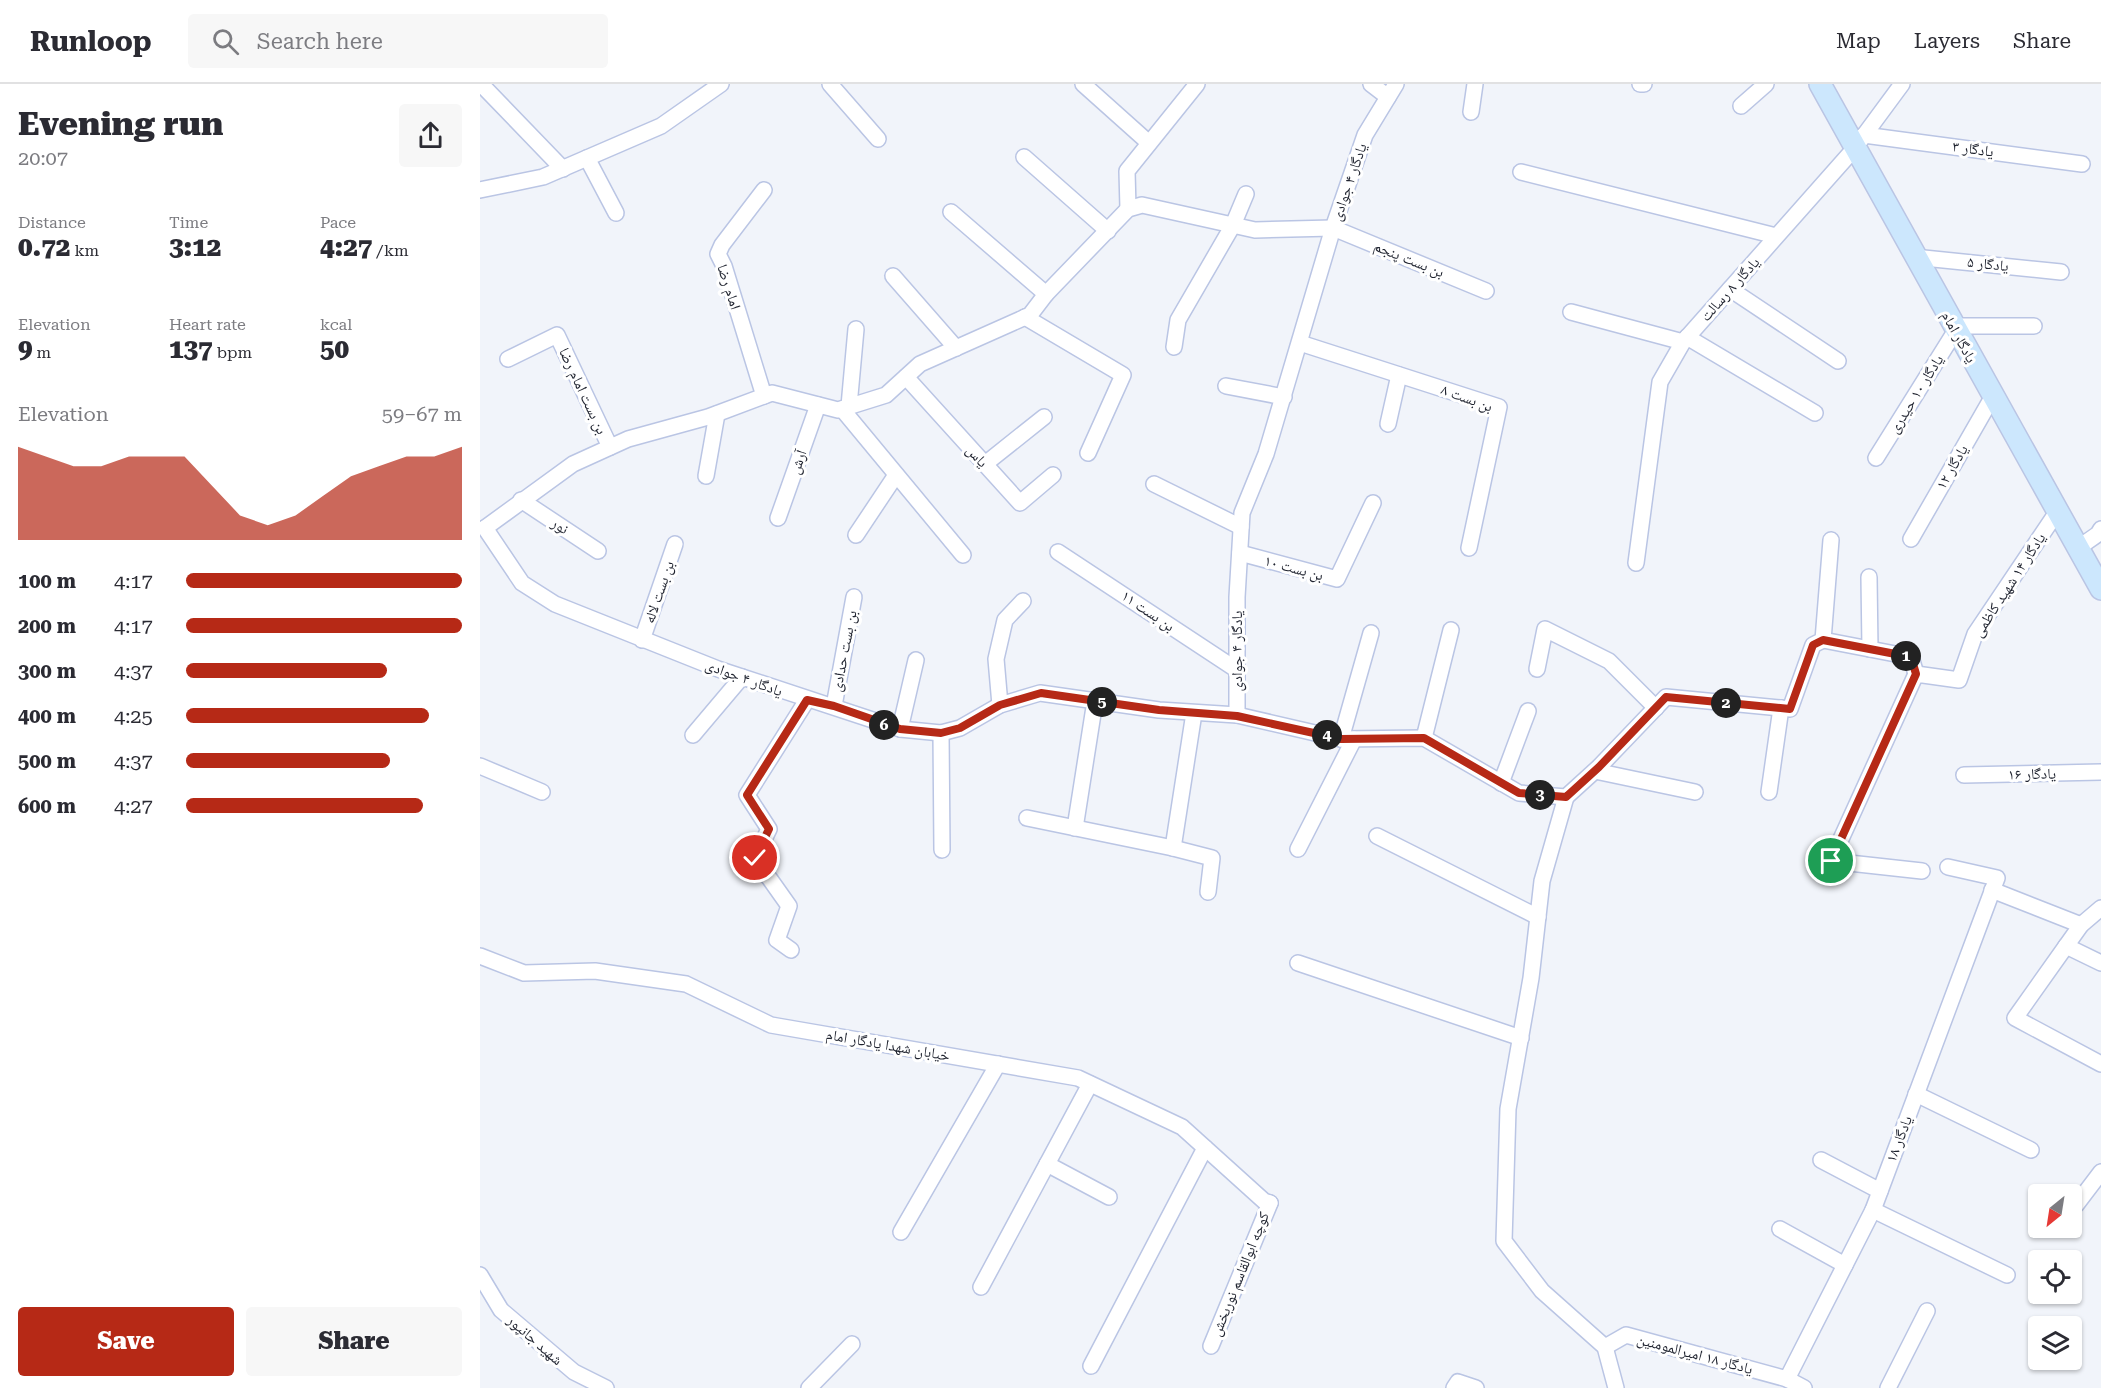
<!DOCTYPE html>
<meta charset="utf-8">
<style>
:root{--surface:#fff;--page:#f7f7f7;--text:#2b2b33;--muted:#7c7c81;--line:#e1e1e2;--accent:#b62916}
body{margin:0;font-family:"Roboto Serif","Noto Naskh Arabic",serif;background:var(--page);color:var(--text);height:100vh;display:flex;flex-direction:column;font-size:22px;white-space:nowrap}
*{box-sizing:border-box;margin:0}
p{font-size:20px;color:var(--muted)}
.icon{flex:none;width:33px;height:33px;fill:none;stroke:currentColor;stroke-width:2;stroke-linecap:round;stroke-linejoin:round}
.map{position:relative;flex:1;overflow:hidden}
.panel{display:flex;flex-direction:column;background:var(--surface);width:480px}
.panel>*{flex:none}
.needle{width:39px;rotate:210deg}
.fabs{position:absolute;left:1548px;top:1100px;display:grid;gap:12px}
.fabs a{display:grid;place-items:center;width:54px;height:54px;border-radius:6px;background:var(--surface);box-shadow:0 2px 4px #0004;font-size:30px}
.pin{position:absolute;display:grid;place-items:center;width:51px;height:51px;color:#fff;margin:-26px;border:3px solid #fff;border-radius:50%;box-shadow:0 2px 6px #0007}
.km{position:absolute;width:30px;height:30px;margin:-15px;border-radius:50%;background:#222;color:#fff;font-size:16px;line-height:30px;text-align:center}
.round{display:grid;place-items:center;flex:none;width:63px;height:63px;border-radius:6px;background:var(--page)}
.headline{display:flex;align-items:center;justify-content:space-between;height:102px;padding:0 18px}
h1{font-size:33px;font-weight:800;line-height:45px}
.stats{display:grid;grid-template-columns:repeat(3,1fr);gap:9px;height:102px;padding:6px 18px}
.stats div{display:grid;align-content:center}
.stats b{font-size:26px;font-weight:800}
.stats small{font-size:16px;font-weight:400}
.stats p{font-size:16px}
.chart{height:168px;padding:12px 18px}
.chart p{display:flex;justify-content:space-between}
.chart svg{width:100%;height:108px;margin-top:6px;fill:var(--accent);opacity:.7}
.cta{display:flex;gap:12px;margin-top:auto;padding:12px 18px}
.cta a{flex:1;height:69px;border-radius:6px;background:var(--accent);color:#fff;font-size:24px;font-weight:800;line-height:69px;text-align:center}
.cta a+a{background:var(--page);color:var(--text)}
ul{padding:0 18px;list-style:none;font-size:20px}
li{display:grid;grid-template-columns:96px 72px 1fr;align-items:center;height:45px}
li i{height:15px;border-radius:8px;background:var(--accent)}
header{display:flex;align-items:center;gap:36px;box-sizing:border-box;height:84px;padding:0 30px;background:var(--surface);border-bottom:2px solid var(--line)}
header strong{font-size:28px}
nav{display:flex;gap:33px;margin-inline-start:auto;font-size:21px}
.search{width:420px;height:54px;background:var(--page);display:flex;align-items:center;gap:15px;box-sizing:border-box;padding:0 21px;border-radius:6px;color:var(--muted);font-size:22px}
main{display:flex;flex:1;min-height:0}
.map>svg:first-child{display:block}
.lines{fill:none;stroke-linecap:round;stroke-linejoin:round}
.minor-casing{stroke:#bac5e4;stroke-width:18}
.secondary-casing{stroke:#bac5e4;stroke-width:24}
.minor{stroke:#fff;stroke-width:15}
.secondary{stroke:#cce7fd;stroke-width:21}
.route-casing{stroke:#fff;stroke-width:12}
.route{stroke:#b62916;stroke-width:8}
.labels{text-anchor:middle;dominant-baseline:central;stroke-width:6;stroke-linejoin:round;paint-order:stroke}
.street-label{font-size:15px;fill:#1f232f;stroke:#fff}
</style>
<header>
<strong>Runloop</strong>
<div class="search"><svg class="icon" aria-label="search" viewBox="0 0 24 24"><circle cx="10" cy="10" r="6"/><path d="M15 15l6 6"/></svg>Search here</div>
<nav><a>Map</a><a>Layers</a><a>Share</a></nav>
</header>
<main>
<section class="panel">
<div class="headline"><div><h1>Evening run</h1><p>20:07</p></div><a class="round"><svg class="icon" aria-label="share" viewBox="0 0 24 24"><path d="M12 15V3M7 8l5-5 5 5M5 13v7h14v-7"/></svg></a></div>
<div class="stats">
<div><p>Distance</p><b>0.72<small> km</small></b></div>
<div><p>Time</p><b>3:12</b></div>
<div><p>Pace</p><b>4:27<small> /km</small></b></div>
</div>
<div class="stats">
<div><p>Elevation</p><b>9<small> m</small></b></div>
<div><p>Heart rate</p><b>137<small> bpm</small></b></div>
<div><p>kcal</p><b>50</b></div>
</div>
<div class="chart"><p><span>Elevation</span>59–67 m</p>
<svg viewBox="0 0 160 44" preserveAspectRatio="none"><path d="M0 44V6L10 10L20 14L30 14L40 10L50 10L60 10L70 22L80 34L90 38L100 34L110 26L120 18L130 14L140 10L150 10L160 6V44z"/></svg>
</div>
<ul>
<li><b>100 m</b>4:17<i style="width:100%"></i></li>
<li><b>200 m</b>4:17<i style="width:100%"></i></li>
<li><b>300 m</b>4:37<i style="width:73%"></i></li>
<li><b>400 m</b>4:25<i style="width:88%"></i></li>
<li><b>500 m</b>4:37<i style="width:74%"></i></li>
<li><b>600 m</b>4:27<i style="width:86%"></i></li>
</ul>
<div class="cta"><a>Save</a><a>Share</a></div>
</section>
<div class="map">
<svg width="1621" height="1304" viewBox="0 0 1621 1304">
<rect width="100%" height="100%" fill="#f1f4fa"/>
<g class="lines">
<defs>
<g id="minor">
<polyline points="1,0 83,85"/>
<polyline points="350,0 398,55"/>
<polyline points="603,0 669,59"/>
<polyline points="891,0 908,13"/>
<polyline points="1160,0 1164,0"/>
<polyline points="1261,22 1286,0"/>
<polyline points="991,28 995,0"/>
<polyline points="1384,51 1602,80"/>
<polyline points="544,73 628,147"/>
<polyline points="107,74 136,129"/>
<polyline points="1041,88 1296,152"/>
<polyline points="0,106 63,93 181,42 241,0"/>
<polyline points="284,106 242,161 238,170 244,182 284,312"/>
<polyline points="648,125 647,87 717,0"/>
<polyline points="1434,173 1581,188"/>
<polyline points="413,192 476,264"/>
<polyline points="1250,205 1358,277"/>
<polyline points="566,210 648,125 662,121 775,146 853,144 1006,207"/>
<polyline points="1091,228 1203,258 1374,65 1422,0"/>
<polyline points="545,233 643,291 608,369"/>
<polyline points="1473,242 1554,242"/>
<polyline points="1207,253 1335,329"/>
<polyline points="820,259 1019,323 989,464"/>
<polyline points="694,263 698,236 753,141 766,110"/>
<polyline points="28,275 77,251 130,363"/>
<polyline points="426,293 540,419 573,391"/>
<polyline points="746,302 804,313"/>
<polyline points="369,322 376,245"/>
<polyline points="362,325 483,471"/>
<polyline points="908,340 919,291"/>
<polyline points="1396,374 1476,246"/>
<polyline points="505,380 564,333"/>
<polyline points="226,392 237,330"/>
<polyline points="674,400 761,443"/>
<polyline points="41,416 118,467"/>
<polyline points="298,434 338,321"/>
<polyline points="5,444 42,499 75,520 238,585 420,645 461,649 480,644 520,621 560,609 679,626 757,631 757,513 762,429 786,370 853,144 885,51 916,0"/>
<polyline points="5,444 93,380 148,355 228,333 292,309 358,326 406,311 440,280 550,231 566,210 471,128"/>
<polyline points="376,451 416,391"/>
<polyline points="1431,455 1513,312"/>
<polyline points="1598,464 1618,450 1621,445"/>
<polyline points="578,468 757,586"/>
<polyline points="760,469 857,495 893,419"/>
<polyline points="1156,479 1180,298 1203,258"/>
<polyline points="1389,493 1390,565"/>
<polyline points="162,556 195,460"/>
<polyline points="1343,556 1431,573 1436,590"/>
<polyline points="1057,585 1065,545 1129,577 1176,624"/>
<polyline points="520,621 516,575 525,536 543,517"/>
<polyline points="354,622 374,513"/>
<polyline points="757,631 861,655 944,654 1039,709 1086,713 1119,683 1186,613 1310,625 1333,561 1343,556 1351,456"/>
<polyline points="420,645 436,576"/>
<polyline points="461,649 462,766"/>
<polyline points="213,651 262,593"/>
<polyline points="944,654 971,546"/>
<polyline points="861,655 891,549"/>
<polyline points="0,682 62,708"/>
<polyline points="1115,687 1215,708"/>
<polyline points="1484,691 1621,688"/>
<polyline points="1021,699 1048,627"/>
<polyline points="1289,708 1301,624"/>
<polyline points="1086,713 1062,797 1051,894 1028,1025 1024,1157 1062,1207 1125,1263 1136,1304"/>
<polyline points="547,734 693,764 732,774 728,808"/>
<polyline points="595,744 615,617"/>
<polyline points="897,752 1058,833"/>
<polyline points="693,764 714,629"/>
<polyline points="818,765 874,655"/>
<polyline points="1442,787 1351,777 1436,590 1479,596 1495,550 1577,428"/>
<polyline points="1512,806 1601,841"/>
<polyline points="1621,824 1601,841 1535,934 1621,980"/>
<polyline points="1586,862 1621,879"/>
<polyline points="311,866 297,856 309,822 275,774 289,745 267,711 327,616"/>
<polyline points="0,872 44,889 115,887 206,900 291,941 598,994 702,1043 784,1117 790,1119"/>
<polyline points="818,879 1041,954"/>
<polyline points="1436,1010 1551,1066"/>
<polyline points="1341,1076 1400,1107"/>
<polyline points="567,1080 629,1113"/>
<polyline points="1596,1121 1621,1088"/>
<polyline points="1393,1126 1527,1191"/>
<polyline points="1300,1145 1365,1181"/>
<polyline points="421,1148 518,980"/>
<polyline points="0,1191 21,1226 94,1288 126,1304"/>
<polyline points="501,1203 610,1000"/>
<polyline points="731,1262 790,1119"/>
<polyline points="1125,1263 1146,1251 1307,1295 1324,1304"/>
<polyline points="611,1282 725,1064"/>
<polyline points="1307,1295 1393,1126 1517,794 1468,783"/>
<polyline points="329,1304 372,1260"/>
<polyline points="974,1304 978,1298 996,1304"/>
<polyline points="1408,1304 1447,1227"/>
</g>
<polyline id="secondary" points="1340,0 1621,505"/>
</defs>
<!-- minor casing -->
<use href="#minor" class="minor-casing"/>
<!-- secondary casing -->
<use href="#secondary" class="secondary-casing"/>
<!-- minor -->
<use href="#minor" class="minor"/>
<!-- secondary -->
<use href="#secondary" class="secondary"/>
</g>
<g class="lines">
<defs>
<polyline id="route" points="275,774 289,745 267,711 327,616 354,622 420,645 461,649 480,644 520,621 561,609 679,626 757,632 861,655 944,654 1039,709 1086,713 1119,683 1186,613 1310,625 1333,561 1343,556 1431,573 1436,590 1351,777"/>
</defs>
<!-- route casing -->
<use href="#route" class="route-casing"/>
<!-- route -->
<use href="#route" class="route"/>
</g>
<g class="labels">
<!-- street labels -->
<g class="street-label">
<text transform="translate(1493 65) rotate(8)">یادگار ۳</text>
<text transform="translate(869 98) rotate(-71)">یادگار ۴ جوادی</text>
<text transform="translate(929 175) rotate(22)">بن بست پنجم</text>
<text transform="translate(1508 180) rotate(6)">یادگار ۵</text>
<text transform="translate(249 203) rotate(72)">امام رضا</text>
<text transform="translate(1250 205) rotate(-48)">یادگار ۸ رسالت</text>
<text transform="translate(1479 253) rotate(61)">یادگار امام</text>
<text transform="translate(103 307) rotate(65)">بن بست امام رضا</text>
<text transform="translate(1436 310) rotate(-58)">یادگار ۱۰ حیدری</text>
<text transform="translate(987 314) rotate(20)">بن بست ۸</text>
<text transform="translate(497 372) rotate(48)">یاس</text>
<text transform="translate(318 378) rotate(-71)">آرش</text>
<text transform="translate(1472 383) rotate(-60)">یادگار ۱۲</text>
<text transform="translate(80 442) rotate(33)">نور</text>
<text transform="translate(814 484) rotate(15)">بن بست ۱۰</text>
<text transform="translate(1529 501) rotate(-57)">یادگار ۱۴ شهید کاظمی</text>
<text transform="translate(179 508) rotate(-71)">بن بست لاله</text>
<text transform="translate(668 527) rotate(34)">بن بست ۱۱</text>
<text transform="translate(364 567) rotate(-79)">بن بست حدادی</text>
<text transform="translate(757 567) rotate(-90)">یادگار ۴ جوادی</text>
<text transform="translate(264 594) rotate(20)">یادگار ۴ جوادی</text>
<text transform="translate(1552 690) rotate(-1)">یادگار ۱۶</text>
<text transform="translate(408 961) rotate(10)">خیابان شهدا یادگار امام</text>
<text transform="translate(1419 1055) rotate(-69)">یادگار ۱۸</text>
<text transform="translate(760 1190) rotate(-68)">کوچه ابوالقاسم نوربخش</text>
<text transform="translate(55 1256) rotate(41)">شهید جانپور</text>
<text transform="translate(1215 1270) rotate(15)">یادگار ۱۸ امیرالمومنین</text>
</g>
</g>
</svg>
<div class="fabs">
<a><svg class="needle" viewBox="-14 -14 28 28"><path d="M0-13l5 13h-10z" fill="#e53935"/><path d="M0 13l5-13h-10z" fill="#7c7c81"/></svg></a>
<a><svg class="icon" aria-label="locate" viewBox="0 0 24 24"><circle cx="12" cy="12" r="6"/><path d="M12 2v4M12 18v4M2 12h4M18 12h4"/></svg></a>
<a><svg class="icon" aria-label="layers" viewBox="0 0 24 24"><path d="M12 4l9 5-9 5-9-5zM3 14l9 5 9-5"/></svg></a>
</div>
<div class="pin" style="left:1351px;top:777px;background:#1e9e55"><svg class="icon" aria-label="arrive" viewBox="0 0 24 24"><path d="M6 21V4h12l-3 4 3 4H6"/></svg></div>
<div class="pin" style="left:275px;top:774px;background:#d93025"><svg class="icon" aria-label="check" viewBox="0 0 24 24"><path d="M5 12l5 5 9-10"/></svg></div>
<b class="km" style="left:1426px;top:572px">1</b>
<b class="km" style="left:1246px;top:619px">2</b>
<b class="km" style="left:1060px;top:711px">3</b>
<b class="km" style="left:847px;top:651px">4</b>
<b class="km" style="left:622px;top:618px">5</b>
<b class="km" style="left:404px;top:641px">6</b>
</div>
</main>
